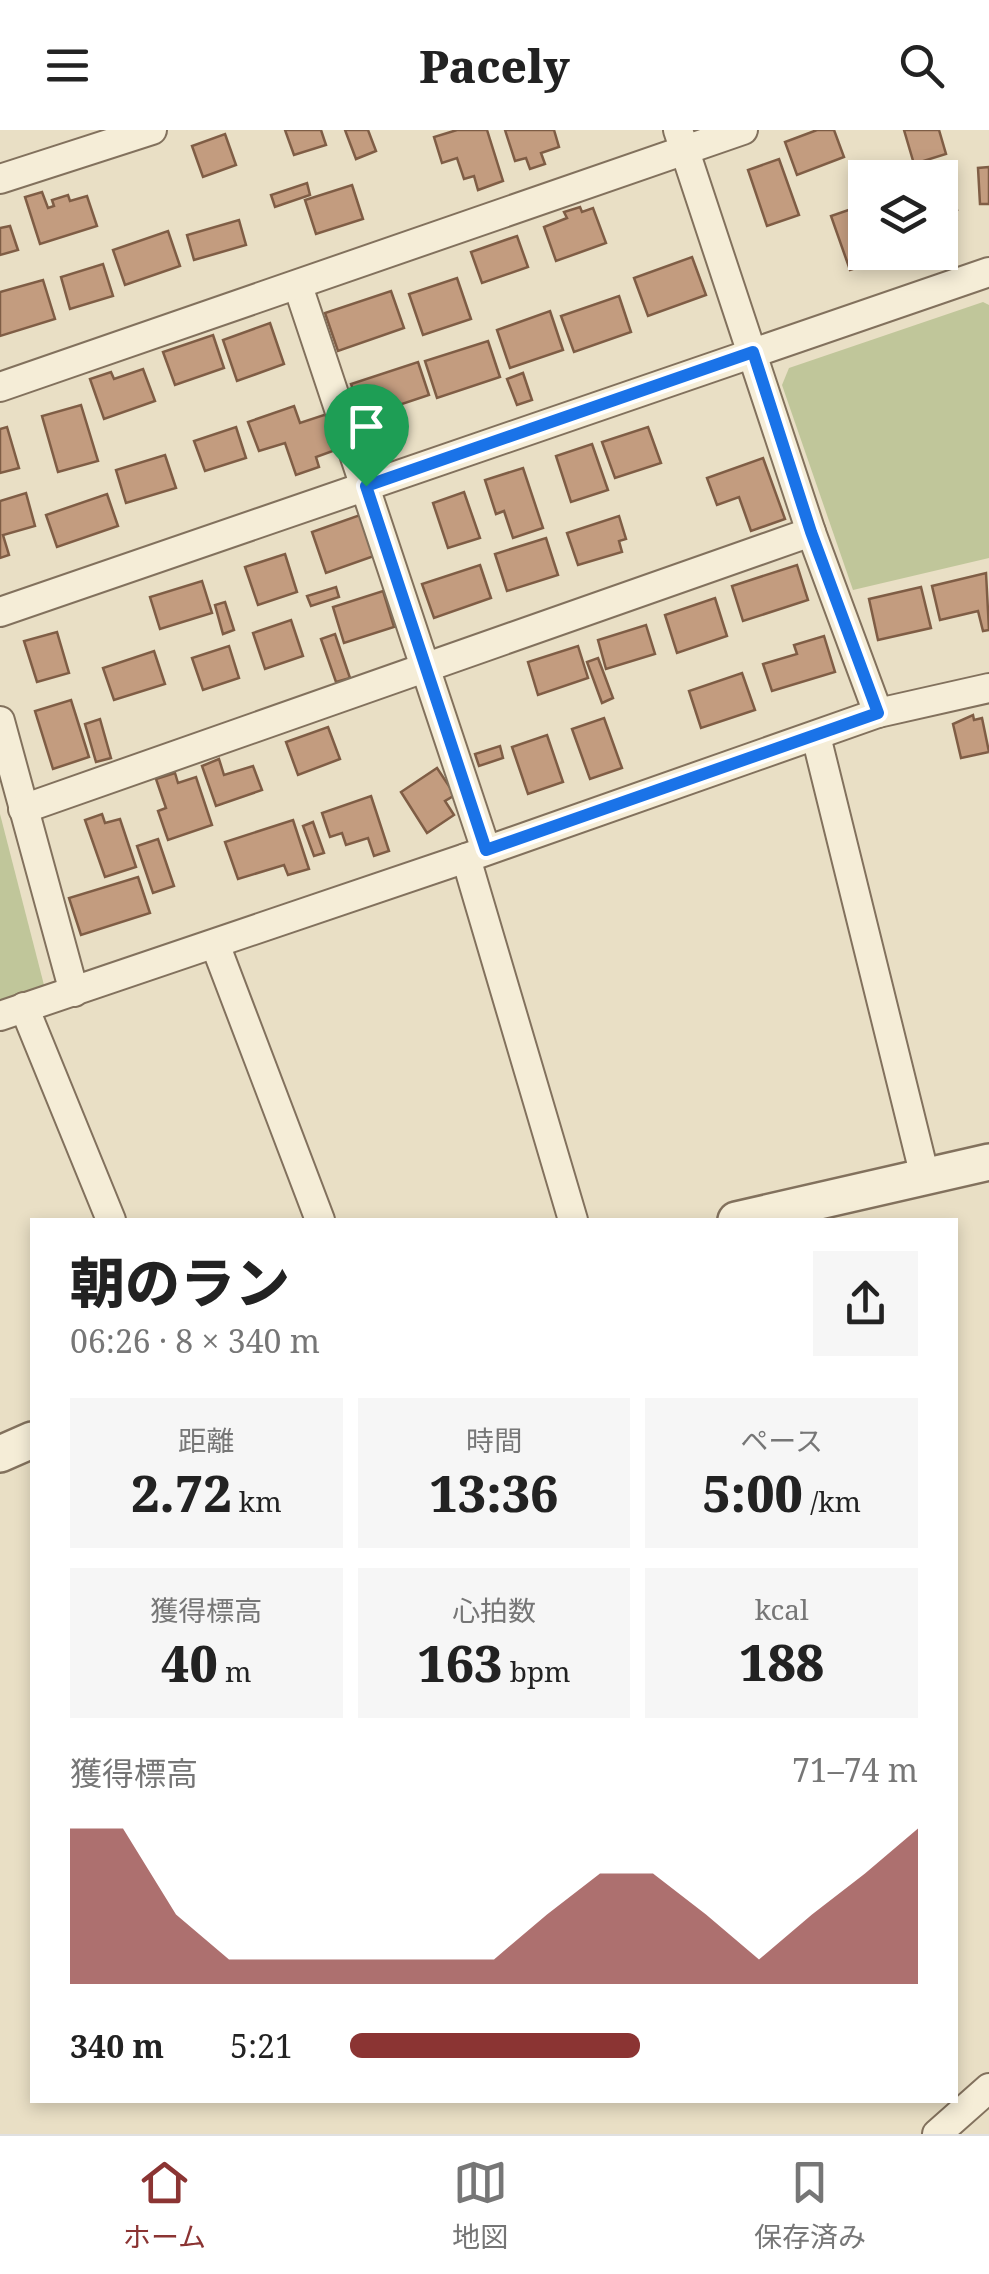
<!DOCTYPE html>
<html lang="ja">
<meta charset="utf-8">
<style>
:root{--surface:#fff;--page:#f6f6f6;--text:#222;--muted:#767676;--line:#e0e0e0;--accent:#8b3433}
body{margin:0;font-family:"Noto Serif","Noto Sans JP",serif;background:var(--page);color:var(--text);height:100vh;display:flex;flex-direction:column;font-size:38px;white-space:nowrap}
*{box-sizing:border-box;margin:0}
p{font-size:32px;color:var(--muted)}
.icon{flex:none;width:55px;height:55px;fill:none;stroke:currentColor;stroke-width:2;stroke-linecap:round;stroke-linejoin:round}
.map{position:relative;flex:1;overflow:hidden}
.side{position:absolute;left:30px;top:1088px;width:928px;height:885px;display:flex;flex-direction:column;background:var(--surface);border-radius:0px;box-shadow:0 5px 15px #0003}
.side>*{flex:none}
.controls{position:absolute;left:848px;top:30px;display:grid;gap:20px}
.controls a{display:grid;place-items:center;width:110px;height:110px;border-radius:0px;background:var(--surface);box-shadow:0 5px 15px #0003;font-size:50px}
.pin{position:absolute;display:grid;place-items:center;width:85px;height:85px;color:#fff;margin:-102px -42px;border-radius:50% 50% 50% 0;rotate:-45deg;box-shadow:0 0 10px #0007}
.pin .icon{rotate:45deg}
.round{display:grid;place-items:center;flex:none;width:105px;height:105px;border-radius:0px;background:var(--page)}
.headline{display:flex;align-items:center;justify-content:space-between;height:170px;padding:0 40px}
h1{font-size:55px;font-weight:800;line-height:75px}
.stats{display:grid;grid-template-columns:repeat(3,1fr);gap:15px;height:170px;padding:10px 40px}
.stats div{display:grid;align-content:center;border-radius:0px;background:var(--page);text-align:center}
.stats b{font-size:50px;font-weight:800}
.stats small{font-size:28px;font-weight:400}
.stats p{font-size:28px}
.chart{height:280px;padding:20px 40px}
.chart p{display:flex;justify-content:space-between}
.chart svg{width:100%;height:180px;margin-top:10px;fill:var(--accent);opacity:.7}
ul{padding:0 40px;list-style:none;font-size:32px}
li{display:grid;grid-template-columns:160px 120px 1fr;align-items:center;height:75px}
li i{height:25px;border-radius:12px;background:var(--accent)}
header{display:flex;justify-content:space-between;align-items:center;height:130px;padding:0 40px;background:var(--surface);font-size:45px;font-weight:800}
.menu{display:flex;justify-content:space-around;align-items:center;height:140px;border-top:2px solid var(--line);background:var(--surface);font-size:28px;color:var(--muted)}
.menu a{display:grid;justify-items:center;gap:5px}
.menu .current{color:var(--accent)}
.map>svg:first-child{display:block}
.green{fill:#c0c69a}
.building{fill:#c39c7f;stroke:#7f5d45;stroke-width:2.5}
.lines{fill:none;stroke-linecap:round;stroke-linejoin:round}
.minor-casing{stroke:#82715d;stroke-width:32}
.tertiary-casing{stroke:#82715d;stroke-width:40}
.minor{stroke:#f5edd7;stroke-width:28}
.tertiary{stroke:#f5edd7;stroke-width:35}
.route-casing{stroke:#fff;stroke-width:20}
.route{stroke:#1a73e8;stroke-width:12}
</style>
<header><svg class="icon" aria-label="menu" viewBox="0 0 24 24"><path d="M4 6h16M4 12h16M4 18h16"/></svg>Pacely<svg class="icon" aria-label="search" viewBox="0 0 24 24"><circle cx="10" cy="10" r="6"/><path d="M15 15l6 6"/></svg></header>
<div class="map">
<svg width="989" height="2004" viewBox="0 0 989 2004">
<rect width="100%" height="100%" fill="#e9dfc5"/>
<!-- green -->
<g class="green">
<polygon points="983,172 989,175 989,428 853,460 782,255 789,238"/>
<polygon points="0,684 45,859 0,875"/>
</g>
<!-- building -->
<g class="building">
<polygon points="285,0 321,0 326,15 294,25"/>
<polygon points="345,0 368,0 376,21 356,29"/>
<polygon points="457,0 487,0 503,51 478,60 474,46 464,49 457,28 442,33 434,7"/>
<polygon points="505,0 554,0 559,17 541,23 545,34 530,39 526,28 515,31"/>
<polygon points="817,0 834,0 844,27 797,45 785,12"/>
<polygon points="904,0 939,0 946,24 914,34"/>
<polygon points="225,4 236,35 203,47 192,16"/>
<polygon points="779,29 799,85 767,96 748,40"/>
<polygon points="989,37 989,74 980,74 978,38"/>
<polygon points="947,47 957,80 940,85 940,49"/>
<polygon points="307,53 310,65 275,77 271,65"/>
<polygon points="352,55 363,89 316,104 305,70"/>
<polygon points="42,62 48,78 54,76 52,70 68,65 70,71 87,66 97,96 40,114 25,67"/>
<polygon points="863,75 865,122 879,122 881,130 850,140 831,86"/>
<polygon points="580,77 582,82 593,78 606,113 556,131 544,97 567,88 564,82"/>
<polygon points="239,90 246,115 194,130 187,105"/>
<polygon points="10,96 18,120 0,125 0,98"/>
<polygon points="168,101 180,136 125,155 113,120"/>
<polygon points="517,106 528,137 482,153 471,122"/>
<polygon points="692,127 706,165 648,186 634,148"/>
<polygon points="103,134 113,166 70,179 61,147"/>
<polygon points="457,148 471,189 423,205 409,164"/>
<polygon points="43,150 55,189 0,206 0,162"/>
<polygon points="391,161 404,198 338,221 325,183"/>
<polygon points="619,166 631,202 574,222 561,186"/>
<polygon points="550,181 563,220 510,238 497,200"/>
<polygon points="270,193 284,234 237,251 223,210"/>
<polygon points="213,205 224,238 175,255 163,222"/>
<polygon points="488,211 500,247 437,268 425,231"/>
<polygon points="418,232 429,265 363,287 351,254"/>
<polygon points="143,239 155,271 104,289 90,249 111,242 114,249"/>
<polygon points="523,243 532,270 517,275 507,249"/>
<polygon points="81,275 98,331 58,342 42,286"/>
<polygon points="294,276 300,293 330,283 341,318 316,327 319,337 296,345 285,313 259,321 248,292"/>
<polygon points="7,297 19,338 0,343 0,299"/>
<polygon points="236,297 246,328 205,341 194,311"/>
<polygon points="648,297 661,333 615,348 602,312"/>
<polygon points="592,314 608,360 571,372 556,326"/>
<polygon points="165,325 176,358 126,373 116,340"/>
<polygon points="763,328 785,389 751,401 739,367 717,375 707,348"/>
<polygon points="523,338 543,398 513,408 504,381 496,384 485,350"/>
<polygon points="464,362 480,408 448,418 433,373"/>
<polygon points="26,363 35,396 3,405 9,425 0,428 0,371"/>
<polygon points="107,364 118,396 57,417 46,385"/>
<polygon points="360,385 374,426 326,443 312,402"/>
<polygon points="619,386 626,409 619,411 622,422 578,435 567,403"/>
<polygon points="546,408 558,445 507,461 495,424"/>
<polygon points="285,424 297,462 258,475 245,437"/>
<polygon points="480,435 491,468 434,488 422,454"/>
<polygon points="797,435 808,470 743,491 732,456"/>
<polygon points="986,443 989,500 983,501 978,481 940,490 932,456"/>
<polygon points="202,451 212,483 160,499 150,467"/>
<polygon points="336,457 339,467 311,476 307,466"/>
<polygon points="921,457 931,498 878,510 869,469"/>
<polygon points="383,461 394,497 344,513 333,477"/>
<polygon points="715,468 727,506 677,523 665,485"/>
<polygon points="225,472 234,500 223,504 215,475"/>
<polygon points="291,490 303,526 265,539 253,503"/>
<polygon points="646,495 655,524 606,539 598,510"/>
<polygon points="57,502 69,543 37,552 24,511"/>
<polygon points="335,504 350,548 336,552 321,509"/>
<polygon points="824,506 835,542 772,561 763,534 797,524 794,515"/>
<polygon points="229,516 239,548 203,560 192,528"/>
<polygon points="578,516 588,548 538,565 528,532"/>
<polygon points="154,521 165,554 114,570 103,538"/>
<polygon points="598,528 613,568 602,573 587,532"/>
<polygon points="742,543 755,580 701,598 689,561"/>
<polygon points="71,570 89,627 53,639 35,581"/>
<polygon points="973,585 974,590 982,588 989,622 961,628 953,594"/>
<polygon points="604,588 622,638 590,649 572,599"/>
<polygon points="100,589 111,628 96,632 85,594"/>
<polygon points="328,597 340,629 298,645 286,612"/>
<polygon points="547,605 563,652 528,664 512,617"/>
<polygon points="500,616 503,628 479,636 475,624"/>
<polygon points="219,629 224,645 253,636 262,660 216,676 202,636"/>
<polygon points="437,638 455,665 445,671 454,685 427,703 401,662"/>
<polygon points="175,643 178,653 196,647 212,695 168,710 158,681 166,678 156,649"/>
<polygon points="371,666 389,721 374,726 368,708 346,715 342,703 330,707 322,683"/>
<polygon points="102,684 105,693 120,689 136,737 105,747 85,690"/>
<polygon points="293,690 309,739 288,745 284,735 238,749 225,712"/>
<polygon points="313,692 324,723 314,726 303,696"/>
<polygon points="158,709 174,756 153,763 137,716"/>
<polygon points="138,747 150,783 81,805 69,768"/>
</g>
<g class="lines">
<defs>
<g id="minor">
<polyline points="678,0 811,402 878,583"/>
<polyline points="0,49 152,0"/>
<polyline points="298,156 486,720"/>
<polyline points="0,257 743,0"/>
<polyline points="0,482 989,142"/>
<polyline points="0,591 74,862"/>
<polyline points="816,606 925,1047"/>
<polyline points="23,679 811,402"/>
<polyline points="466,728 573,1090"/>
<polyline points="215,814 320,1090"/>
<polyline points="24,877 111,1090"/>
<polyline points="0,886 466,728 878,583 989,558"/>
<polyline points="937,2004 989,1958"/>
</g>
<g id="tertiary">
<polyline points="736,1090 989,1032"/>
<polyline points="0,1324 32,1310"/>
</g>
</defs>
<!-- minor casing -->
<use href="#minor" class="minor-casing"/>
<!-- tertiary casing -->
<use href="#tertiary" class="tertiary-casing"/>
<!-- minor -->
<use href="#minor" class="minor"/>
<!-- tertiary -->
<use href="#tertiary" class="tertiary"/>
</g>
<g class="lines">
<defs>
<polygon id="route" points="753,222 811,402 878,583 486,720 366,356"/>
</defs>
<!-- route casing -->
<use href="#route" class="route-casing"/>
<!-- route -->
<use href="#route" class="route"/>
</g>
</svg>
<div class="controls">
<a><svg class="icon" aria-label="layers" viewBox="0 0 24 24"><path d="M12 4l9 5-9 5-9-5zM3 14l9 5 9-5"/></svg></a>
</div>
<div class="pin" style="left:366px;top:356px;background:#1e9e55"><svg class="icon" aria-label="arrive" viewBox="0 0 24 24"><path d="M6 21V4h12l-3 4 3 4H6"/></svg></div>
<section class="side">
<div class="headline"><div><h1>朝のラン</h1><p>06:26 · 8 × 340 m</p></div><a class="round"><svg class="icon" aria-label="share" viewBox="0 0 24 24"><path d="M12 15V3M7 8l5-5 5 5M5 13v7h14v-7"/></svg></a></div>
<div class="stats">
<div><p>距離</p><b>2.72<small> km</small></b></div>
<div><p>時間</p><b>13:36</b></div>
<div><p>ペース</p><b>5:00<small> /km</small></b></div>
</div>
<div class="stats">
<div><p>獲得標高</p><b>40<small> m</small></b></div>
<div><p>心拍数</p><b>163<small> bpm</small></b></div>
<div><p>kcal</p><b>188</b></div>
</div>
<div class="chart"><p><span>獲得標高</span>71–74 m</p>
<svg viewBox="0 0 160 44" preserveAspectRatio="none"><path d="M0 44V6L10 6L20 27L30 38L40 38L50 38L60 38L70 38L80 38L90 27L100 17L110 17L120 27L130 38L140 27L150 17L160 6V44z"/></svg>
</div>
<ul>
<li><b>340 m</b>5:21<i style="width:51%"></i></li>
</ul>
</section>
</div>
<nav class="menu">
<a class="current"><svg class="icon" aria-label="home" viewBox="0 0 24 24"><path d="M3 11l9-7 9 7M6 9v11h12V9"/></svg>ホーム</a>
<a><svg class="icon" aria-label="map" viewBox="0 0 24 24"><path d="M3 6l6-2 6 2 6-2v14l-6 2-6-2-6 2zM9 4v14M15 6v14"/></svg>地図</a>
<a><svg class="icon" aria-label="saved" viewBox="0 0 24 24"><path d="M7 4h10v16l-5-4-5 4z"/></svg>保存済み</a>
</nav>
